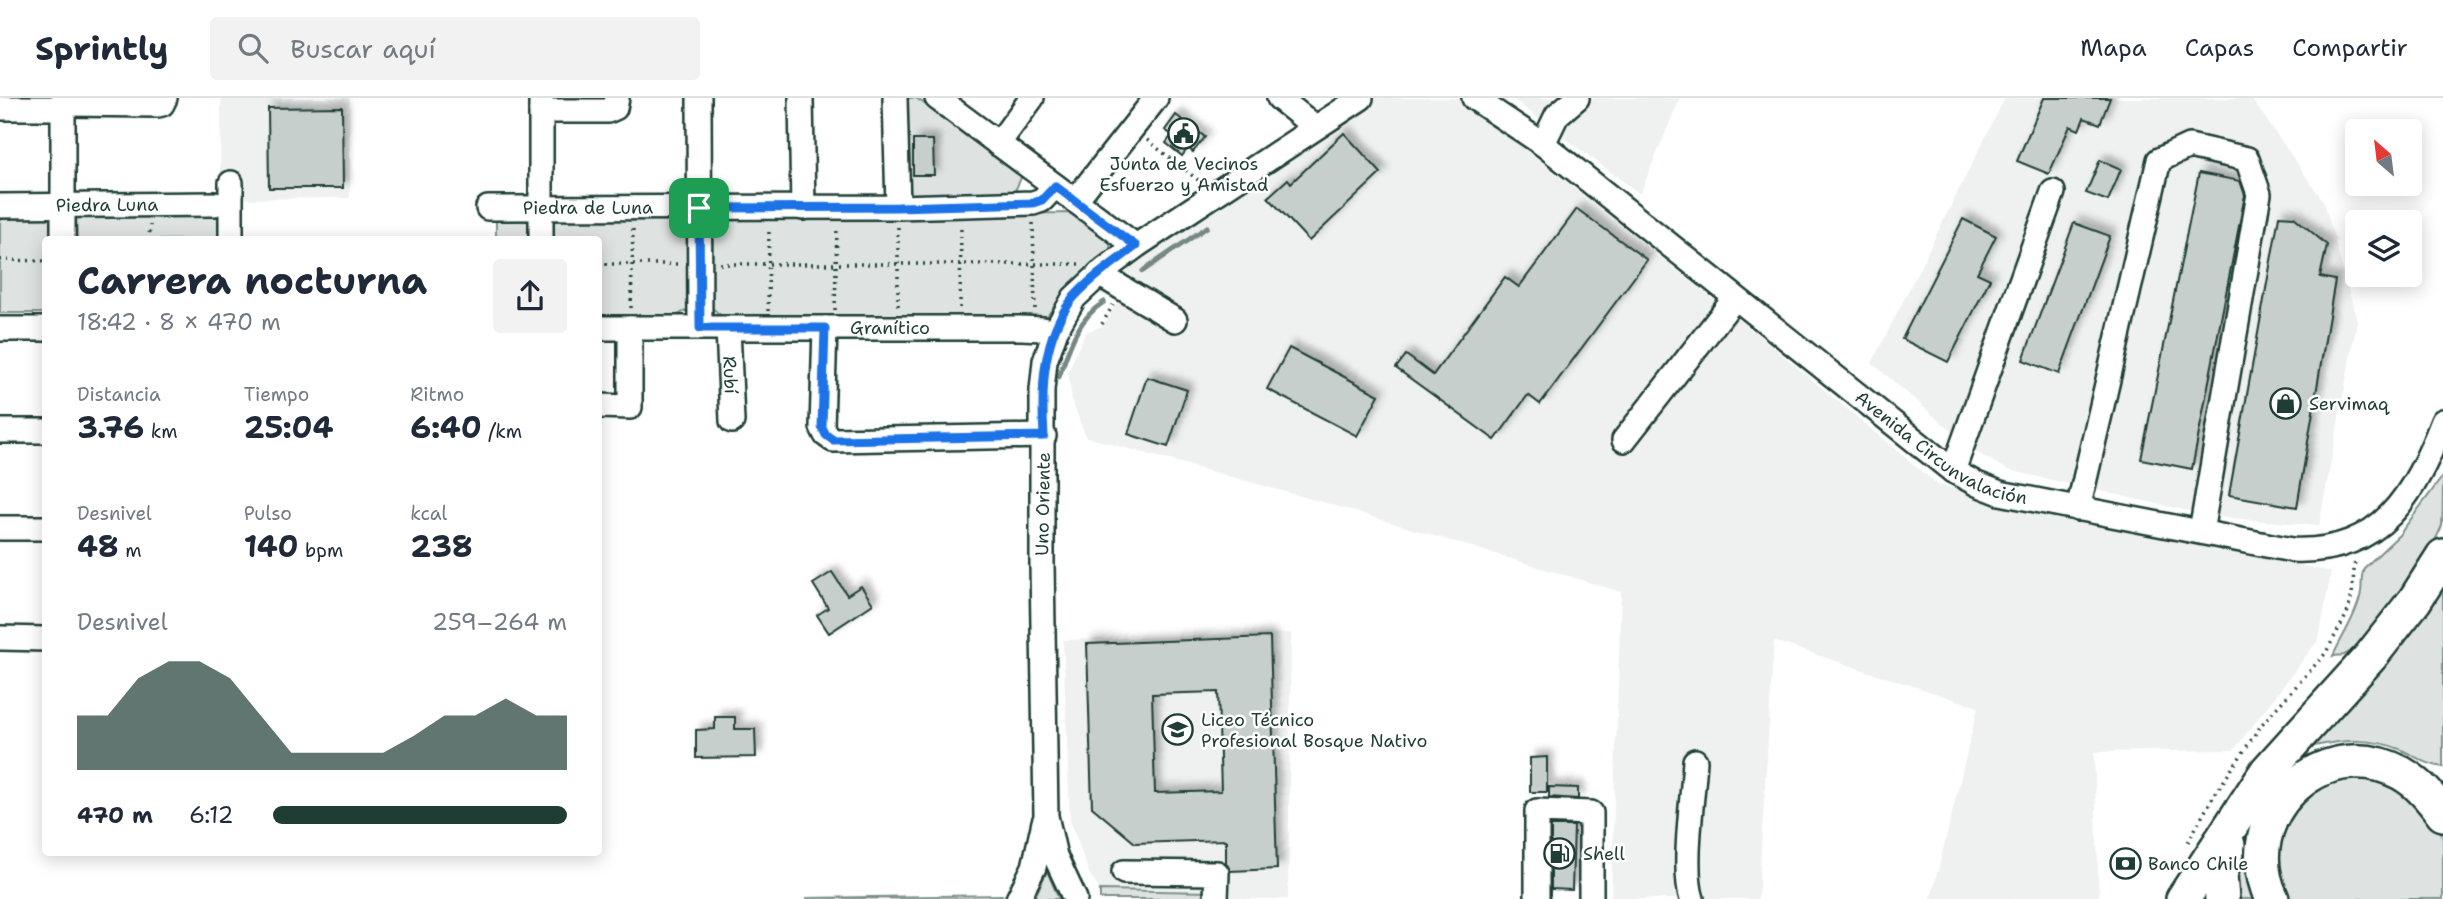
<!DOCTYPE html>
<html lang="es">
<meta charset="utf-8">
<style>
:root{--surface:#fff;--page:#f2f2f3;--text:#1f2937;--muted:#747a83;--line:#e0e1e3;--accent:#1f3d34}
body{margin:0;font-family:"Shantell Sans",sans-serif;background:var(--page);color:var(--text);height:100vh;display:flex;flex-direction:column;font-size:26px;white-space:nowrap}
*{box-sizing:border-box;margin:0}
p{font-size:23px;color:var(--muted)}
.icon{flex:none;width:38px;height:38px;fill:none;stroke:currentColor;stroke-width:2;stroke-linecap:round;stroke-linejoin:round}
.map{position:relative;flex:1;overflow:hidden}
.side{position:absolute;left:42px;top:138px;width:560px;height:620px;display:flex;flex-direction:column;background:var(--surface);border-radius:7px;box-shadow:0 4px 18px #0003}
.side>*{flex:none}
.needle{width:46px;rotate:332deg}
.tools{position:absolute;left:2345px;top:21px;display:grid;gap:14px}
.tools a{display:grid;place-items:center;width:77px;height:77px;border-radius:7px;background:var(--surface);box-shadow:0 4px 18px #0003;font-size:35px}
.pin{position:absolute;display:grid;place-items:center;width:60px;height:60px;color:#fff;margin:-30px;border-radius:14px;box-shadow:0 4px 10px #0006}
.round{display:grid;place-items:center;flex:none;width:74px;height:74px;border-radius:7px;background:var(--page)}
.head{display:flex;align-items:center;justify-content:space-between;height:119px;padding:0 35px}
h1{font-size:38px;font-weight:700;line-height:52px}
.figures{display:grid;grid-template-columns:repeat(3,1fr);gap:10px;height:119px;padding:7px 35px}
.figures div{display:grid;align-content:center}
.figures b{font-size:30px;font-weight:700}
.figures small{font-size:19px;font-weight:400}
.figures p{font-size:19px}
.chart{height:196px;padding:14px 35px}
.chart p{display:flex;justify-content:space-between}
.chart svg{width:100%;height:126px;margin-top:7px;fill:var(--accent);opacity:.7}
ul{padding:0 35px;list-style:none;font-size:23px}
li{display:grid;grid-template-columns:112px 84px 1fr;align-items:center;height:52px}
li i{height:18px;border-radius:9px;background:var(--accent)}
header{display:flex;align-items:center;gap:42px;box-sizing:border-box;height:98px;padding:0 35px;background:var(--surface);border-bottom:2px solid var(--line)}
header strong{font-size:33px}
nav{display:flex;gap:38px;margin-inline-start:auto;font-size:24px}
.search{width:490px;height:63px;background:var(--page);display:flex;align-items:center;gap:18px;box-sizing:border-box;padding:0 24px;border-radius:7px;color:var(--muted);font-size:26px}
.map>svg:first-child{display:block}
.built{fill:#eef1f0}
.green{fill:#dee3e2;stroke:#7e908b;stroke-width:2}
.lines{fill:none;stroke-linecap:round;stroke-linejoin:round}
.stream{stroke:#758883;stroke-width:5}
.building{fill:#c7cfcc;stroke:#1f3d34;stroke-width:2;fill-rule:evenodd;filter:url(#shadow)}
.minor-casing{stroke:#1f3d34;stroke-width:28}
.highway-casing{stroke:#1f3d34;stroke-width:38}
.path{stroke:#1f3d34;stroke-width:3.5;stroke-dasharray:2 5;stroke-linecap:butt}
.minor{stroke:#fff;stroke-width:23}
.highway{stroke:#fff;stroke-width:33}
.route-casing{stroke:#fff;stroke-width:14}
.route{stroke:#1a73e8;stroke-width:9}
.labels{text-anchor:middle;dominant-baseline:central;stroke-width:5;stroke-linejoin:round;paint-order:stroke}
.poi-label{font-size:18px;fill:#1f3d34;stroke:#fff;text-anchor:start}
.street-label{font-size:18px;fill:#1f3d34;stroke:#fff}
</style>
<header>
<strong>Sprintly</strong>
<div class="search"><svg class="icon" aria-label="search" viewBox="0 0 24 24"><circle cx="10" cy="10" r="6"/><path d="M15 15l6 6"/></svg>Buscar aquí</div>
<nav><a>Mapa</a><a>Capas</a><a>Compartir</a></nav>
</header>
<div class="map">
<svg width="2443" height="801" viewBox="0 0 2443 801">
<defs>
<filter id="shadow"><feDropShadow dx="6" dy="-6" stdDeviation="3.5" flood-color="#0004"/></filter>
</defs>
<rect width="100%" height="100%" fill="#fff"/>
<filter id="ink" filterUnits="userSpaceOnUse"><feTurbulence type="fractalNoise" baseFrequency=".0143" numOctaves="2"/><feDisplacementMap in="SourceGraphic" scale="14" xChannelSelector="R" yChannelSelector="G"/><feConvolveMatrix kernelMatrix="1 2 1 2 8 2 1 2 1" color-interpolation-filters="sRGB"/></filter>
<g filter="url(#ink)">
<!-- built -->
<g class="built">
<polygon points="221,0 350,0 350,100 220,101"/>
<polygon points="1373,0 1469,0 1534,58 1767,244 1938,387 2331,474 2319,541 2234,652 2094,654 2099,798 2069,801 1931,801 1978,609 1774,543 1758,801 1611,801 1621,494 1326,405 1086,339 1072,303 1068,274 1076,255 1086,234 1103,228 1117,204 1095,193 1153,149"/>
<polygon points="1511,0 1680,0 1640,96"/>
<polygon points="2005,0 2251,0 2324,104 2357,223 2319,428 2211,418 2008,372 1976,354 1872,265"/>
<polygon points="1291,535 1288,801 1224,801 1212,794 1100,792 1089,775 1070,722 1063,542"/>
</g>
<!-- green -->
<g class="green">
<polygon points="901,0 916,0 1019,72 1021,80 1014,95 906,99"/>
<polygon points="1073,115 1111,143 1109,156 1062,199 1047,218 722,218 712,210 709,126 714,119"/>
<polygon points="496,116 529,119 530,142 496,142"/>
<polygon points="0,117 54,118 55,142 46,142 44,215 0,215"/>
<polygon points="76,117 220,119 219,142 77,142"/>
<polygon points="551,119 683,119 689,126 689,211 678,217 599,217 598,142 548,142"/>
<path d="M2443 378C2443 393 2443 414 2442 427 2434 452 2367 548 2344 557 2341 558 2337 557 2333 558 2342 538 2355 520 2360 499 2363 489 2360 480 2364 470L2399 437Z"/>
<path d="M2443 472V669C2427 667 2416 659 2402 652 2372 639 2344 642 2314 648L2311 646Z"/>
<polygon points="2373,670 2437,722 2443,741 2443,801 2278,801 2272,792 2289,697"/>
<polygon points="2244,735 2248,746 2256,801 2230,801 2237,737"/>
<polygon points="1047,773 1059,801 1034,801"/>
<polygon points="1100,792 1212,794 1212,801 1100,801"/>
<polygon points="1002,797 1000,801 806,800"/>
</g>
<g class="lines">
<!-- stream -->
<g class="stream">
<polyline points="1143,173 1207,129"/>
<path d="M1059 279C1069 250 1077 221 1104 204"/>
</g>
</g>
<!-- building -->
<g class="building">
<polygon points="2044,0 2110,0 2100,26 2084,20 2079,32 2070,28 2049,76 2017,63"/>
<polygon points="342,9 343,90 269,90 268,10"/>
<polygon points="1176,17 1205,39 1193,54 1188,50 1182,58 1166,45 1172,37 1165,32"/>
<polygon points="1344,35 1381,75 1309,143 1268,99 1288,81 1291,85"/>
<polygon points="913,42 933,42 934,77 913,77"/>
<polygon points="2100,62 2121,71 2108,103 2086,95"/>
<polygon points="2199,75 2240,83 2245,97 2192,371 2141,361"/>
<polygon points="1577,111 1647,162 1540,306 1528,297 1495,342 1396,270 1406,257 1433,277 1505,179 1519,189"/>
<polygon points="2279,118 2294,119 2327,147 2320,179 2335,182 2297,409 2229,397"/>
<polygon points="1963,121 1996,138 1977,175 1990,181 1948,264 1902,241"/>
<polygon points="2074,125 2110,138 2059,276 2023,262"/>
<polygon points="1289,250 1379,297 1357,338 1267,291"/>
<polygon points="1147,279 1187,292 1168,349 1128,336"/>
<polygon points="832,474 847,497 861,488 873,506 829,535 817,517 828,510 813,486"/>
<path d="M1270 539 1277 771 1230 773 1226 765V742L1135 745 1092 709 1087 546ZM1218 594 1221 693 1155 695 1152 596Z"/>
<polygon points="715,619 735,619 735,631 755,631 756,659 696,660 696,632 715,631"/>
<polygon points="1547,659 1547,694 1530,694 1530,660"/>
<polygon points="1549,689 1578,690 1578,701 1549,699"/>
<polygon points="1551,728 1574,728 1572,792 1551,791"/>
</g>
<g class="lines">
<defs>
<g id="minor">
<polyline points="699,0 700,230"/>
<polyline points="801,0 803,110"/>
<polyline points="895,0 898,109"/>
<polyline points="937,0 1136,148"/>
<polyline points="1279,0 1315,29"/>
<path id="s1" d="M1474 0 1543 46 1953 373 1977 386 2000 395 2292 452C2382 456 2414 397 2443 323"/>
<polyline points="63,6 158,7 162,6 165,0"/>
<polyline points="0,10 64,10"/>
<polyline points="541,13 608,13 615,10 617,0"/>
<polyline points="998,46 1032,0"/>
<polyline points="1543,46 1557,17 1577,0"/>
<polyline points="231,85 231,142"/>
<polyline points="1075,103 1156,0"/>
<path id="s2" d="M0 108 215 106"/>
<path id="s3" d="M488 110 898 109 1033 105 1042 102 1055 88"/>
<polyline points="63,142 63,0"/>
<polyline points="541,142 541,0"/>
<polyline points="1099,176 1175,222"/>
<path id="s4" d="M598 230H1021L1043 231 1054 235"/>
<path id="s5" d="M728 230 732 323"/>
<polyline points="825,230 822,329 826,337 833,342 1044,338"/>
<polyline points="0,231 46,231"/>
<polyline points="598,308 630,309 630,230"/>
<polyline points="0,333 46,333"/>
<polyline points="1624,342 1735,200"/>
<polyline points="1953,373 2053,94"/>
<polyline points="2078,411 2159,62 2189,48 2247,61 2259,96 2201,434"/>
<polyline points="0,430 46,430"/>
<polyline points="0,540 46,541"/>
<polyline points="1124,774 1217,775 1216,801"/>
<polyline points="1018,801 1034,769 1044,724"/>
<polyline points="1075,801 1055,758 1046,718 1042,466 1042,292 1045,263 1056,232 1074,200 1104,172 1136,148 1361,0"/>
<polyline points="1537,801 1537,713 1591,715 1591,801"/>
<path d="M1692 801C1682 771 1693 698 1695 663"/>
</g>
<g id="highway">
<polyline points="2183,801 2267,673 2371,558 2415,502 2443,458"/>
<polyline points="2222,801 2220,778 2228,747"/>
<path d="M2272 801C2233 720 2320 632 2401 675 2419 685 2431 700 2443 716"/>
</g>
</defs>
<!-- minor casing -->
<use href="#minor" class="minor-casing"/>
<!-- highway casing -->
<use href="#highway" class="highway-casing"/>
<!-- path -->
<g class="path">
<polyline points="1147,42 1198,82"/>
<polyline points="1033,125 1035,212"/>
<polyline points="898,129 898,212"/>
<polyline points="149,142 150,127"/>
<polyline points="0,162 46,163"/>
<polyline points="598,166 681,166"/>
<polyline points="720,166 1079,166"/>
<polyline points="631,210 633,130"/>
<polyline points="960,210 961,127"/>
<polyline points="835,212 837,129"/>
<polyline points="768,213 769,129"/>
<polyline points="1102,226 1113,207"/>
<polyline points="2188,744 2213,699 2262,626 2325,556 2347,516 2352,497 2355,461"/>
</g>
<!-- minor -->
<use href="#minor" class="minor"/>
<!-- highway -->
<use href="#highway" class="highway"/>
</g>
</g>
<g class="lines" filter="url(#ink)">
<defs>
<path id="route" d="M1055 88 1136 148C1115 164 1092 179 1074 199 1042 238 1041 290 1044 338L833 342 826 337 822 329 825 230H700L699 110 898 109 1033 105 1042 102Z"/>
</defs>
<!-- route casing -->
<use href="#route" class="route-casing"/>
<!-- route -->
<use href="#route" class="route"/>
</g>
<!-- icons -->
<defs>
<symbol id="civic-ring" viewBox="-11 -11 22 22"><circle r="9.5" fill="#fff" stroke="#1f3d34" stroke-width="1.5"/><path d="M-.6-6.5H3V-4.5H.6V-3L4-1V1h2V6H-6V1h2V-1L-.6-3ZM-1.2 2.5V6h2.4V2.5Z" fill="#1f3d34"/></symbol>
<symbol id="shop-ring" viewBox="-11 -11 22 22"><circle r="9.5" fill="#fff" stroke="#1f3d34" stroke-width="1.5"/><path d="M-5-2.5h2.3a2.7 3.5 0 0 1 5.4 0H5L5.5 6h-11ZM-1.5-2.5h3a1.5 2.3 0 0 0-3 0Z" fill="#1f3d34"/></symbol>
<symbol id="school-ring" viewBox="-11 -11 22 22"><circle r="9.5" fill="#fff" stroke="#1f3d34" stroke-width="1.5"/><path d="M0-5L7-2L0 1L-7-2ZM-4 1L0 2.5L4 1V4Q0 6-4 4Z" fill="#1f3d34"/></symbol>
<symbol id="fuel-ring" viewBox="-11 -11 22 22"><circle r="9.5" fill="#fff" stroke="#1f3d34" stroke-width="1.5"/><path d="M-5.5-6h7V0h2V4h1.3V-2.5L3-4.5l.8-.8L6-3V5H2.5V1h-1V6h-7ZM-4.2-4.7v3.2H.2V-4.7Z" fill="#1f3d34"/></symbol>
<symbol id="bank-ring" viewBox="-11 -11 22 22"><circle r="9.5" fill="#fff" stroke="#1f3d34" stroke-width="1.5"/><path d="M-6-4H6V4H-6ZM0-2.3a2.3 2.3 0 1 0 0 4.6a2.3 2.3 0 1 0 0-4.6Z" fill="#1f3d34"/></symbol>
</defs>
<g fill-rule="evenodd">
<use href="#civic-ring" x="1166" y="18" width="35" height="35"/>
<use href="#shop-ring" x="2268" y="288" width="35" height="35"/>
<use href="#school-ring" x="1160" y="614" width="35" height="35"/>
<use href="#fuel-ring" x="1542" y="738" width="35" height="35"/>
<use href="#bank-ring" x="2108" y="748" width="35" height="35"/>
</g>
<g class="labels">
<!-- poi labels -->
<g class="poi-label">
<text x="1184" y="66" text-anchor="middle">Junta de Vecinos<tspan x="1184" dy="21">Esfuerzo y Amistad</tspan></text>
<text x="2309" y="306">Servimaq</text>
<text x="1201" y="622">Liceo Técnico<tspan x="1201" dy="21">Profesional Bosque Nativo</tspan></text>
<text x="1583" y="756">Shell</text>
<text x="2148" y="766">Banco Chile</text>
</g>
<!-- street labels -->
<g class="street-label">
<text stroke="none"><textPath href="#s2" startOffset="107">Piedra Luna</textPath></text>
<text stroke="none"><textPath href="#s3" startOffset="100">Piedra de Luna</textPath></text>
<text stroke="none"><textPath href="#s4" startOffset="292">Granítico</textPath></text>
<text stroke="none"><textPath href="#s5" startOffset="47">Rubí</textPath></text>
<text stroke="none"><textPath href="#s1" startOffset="586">Avenida Circunvalación</textPath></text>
<text transform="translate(1043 406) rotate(-89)">Uno Oriente</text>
</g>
</g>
</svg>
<div class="tools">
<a><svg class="needle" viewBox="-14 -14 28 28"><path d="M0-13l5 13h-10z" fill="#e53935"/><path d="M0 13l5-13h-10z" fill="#747a83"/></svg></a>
<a><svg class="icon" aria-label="layers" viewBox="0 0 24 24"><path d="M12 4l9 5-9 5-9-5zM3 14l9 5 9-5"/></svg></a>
</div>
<div class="pin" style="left:699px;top:110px;background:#1e9e55"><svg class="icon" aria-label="arrive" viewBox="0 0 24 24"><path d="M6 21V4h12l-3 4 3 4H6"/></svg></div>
<section class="side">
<div class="head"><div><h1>Carrera nocturna</h1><p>18:42 · 8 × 470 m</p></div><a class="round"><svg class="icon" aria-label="share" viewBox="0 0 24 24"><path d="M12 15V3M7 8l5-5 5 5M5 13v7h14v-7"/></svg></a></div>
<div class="figures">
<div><p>Distancia</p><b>3.76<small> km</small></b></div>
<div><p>Tiempo</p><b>25:04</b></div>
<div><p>Ritmo</p><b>6:40<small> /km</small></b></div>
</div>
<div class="figures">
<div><p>Desnivel</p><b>48<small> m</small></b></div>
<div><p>Pulso</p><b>140<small> bpm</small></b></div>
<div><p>kcal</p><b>238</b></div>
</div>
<div class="chart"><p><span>Desnivel</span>259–264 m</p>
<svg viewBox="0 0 160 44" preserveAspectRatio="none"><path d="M0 44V25L10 25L20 12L30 6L40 6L50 12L60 25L70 38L80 38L90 38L100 38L110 32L120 25L130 25L140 19L150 25L160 25V44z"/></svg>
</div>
<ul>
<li><b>470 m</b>6:12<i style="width:100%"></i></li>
</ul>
</section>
</div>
